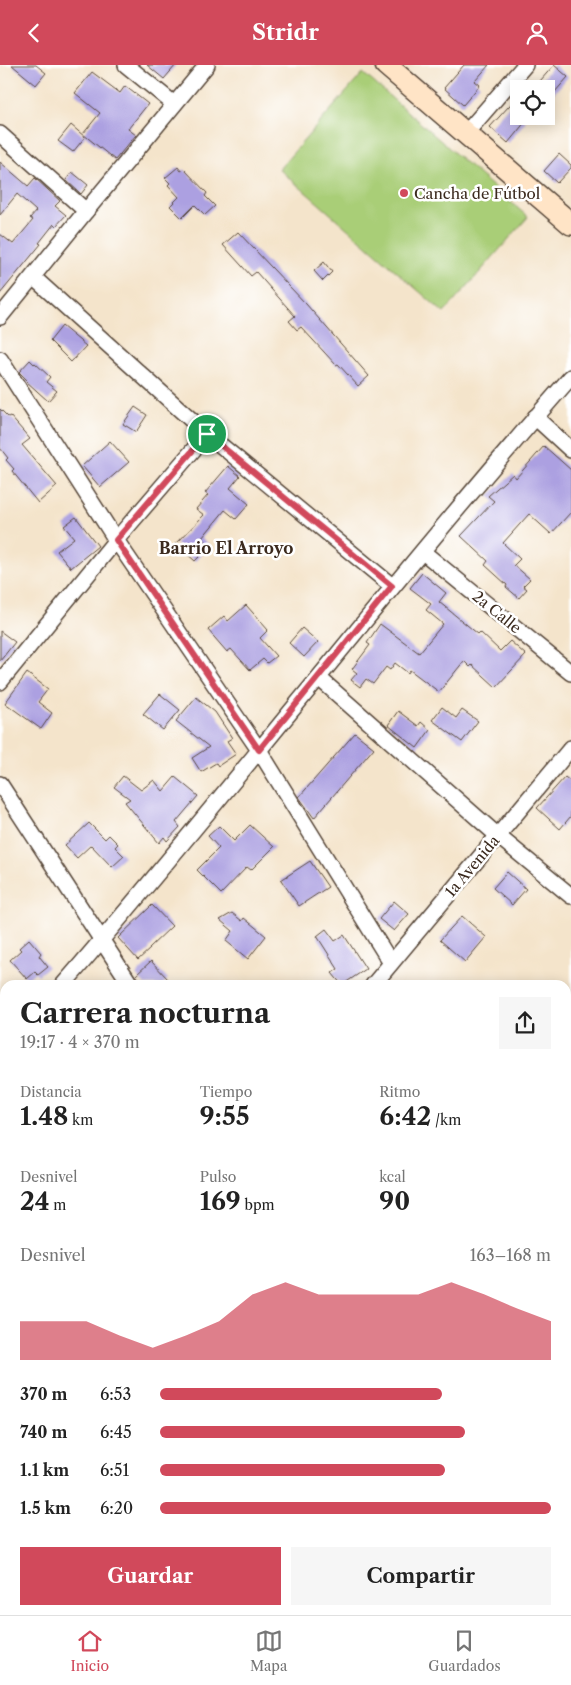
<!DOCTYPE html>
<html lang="es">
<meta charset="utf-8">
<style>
:root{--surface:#fff;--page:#f6f6f6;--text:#222;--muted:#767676;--line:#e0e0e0;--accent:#d1495b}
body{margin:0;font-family:"Libre Caslon Text",serif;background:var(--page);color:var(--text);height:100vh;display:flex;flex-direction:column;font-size:19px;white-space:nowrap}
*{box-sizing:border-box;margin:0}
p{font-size:16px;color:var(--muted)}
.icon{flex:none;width:28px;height:28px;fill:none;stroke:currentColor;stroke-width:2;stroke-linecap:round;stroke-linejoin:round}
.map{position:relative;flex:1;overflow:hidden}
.details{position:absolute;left:0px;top:915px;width:571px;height:635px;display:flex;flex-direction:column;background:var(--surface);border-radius:15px 15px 0 0;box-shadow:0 2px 12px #0003}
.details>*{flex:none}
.tools{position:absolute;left:510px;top:15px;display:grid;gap:10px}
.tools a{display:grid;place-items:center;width:45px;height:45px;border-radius:0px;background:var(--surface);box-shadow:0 2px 12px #0003;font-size:25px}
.pin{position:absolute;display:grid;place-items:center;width:42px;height:42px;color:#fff;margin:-21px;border:2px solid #fff;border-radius:50%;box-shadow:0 1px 5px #0007}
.round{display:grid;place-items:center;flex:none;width:52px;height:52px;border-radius:0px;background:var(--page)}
.overview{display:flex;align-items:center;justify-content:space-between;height:85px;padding:0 20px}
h1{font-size:28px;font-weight:700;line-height:38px}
.metrics{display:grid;grid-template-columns:repeat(3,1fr);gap:8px;height:85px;padding:5px 20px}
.metrics div{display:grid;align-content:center}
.metrics b{font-size:25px;font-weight:700}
.metrics small{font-size:14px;font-weight:400}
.metrics p{font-size:14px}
.chart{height:140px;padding:10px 20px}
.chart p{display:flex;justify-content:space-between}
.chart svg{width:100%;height:90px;margin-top:5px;fill:var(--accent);opacity:.7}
.button{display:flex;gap:10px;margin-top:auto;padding:10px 20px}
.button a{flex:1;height:58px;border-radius:0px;background:var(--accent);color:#fff;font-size:20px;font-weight:700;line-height:58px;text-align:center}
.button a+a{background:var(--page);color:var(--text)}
ul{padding:0 20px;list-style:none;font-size:16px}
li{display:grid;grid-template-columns:80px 60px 1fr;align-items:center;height:38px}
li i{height:12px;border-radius:6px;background:var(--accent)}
header{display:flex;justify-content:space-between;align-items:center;height:65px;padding:0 20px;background:var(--accent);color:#fff;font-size:22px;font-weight:700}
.tabs{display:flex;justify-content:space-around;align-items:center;height:70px;border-top:1px solid var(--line);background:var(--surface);font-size:14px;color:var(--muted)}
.tabs a{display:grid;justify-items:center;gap:2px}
.tabs .current{color:var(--accent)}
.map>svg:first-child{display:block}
.green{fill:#a9ce77;stroke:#727c4a}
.building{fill:#aca0e1}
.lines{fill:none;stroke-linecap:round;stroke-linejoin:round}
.minor-casing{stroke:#574638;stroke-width:18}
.secondary-casing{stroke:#574638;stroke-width:24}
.path{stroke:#574638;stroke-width:2.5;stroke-dasharray:1 4;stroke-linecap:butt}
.minor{stroke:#fff;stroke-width:15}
.secondary{stroke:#ffe4c6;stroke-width:21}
.route-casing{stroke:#fff;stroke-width:10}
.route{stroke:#d1495b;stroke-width:6}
.poi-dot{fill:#d1495b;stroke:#fff;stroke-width:2}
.labels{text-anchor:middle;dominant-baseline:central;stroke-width:5;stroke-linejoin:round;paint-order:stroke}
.poi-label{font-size:15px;fill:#3b2a1e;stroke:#fff;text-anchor:start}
.street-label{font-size:15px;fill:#3b2a1e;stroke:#fff}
.neighbourhood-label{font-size:16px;font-weight:bold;fill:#3b2a1e;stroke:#fff}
</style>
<header><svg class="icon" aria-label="back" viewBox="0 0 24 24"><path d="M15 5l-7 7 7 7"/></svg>Stridr<svg class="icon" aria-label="person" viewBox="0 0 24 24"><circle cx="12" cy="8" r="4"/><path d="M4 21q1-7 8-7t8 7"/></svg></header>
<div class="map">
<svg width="571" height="1550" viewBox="0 0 571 1550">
<rect width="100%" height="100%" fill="#fff"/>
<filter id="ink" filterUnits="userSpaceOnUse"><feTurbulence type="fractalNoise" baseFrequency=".02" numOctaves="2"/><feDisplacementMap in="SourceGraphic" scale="10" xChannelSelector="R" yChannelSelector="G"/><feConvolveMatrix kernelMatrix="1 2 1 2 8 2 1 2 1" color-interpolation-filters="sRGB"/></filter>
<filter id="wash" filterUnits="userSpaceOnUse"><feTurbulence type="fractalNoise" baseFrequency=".0096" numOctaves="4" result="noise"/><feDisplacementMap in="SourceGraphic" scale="20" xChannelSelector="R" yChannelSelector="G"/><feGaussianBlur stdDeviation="1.12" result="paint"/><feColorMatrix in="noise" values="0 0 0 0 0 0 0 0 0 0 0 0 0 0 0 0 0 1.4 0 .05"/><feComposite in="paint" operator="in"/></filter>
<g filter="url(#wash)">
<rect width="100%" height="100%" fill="#f4e4cb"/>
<!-- green -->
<polygon class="green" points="363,8 528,152 444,248 279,104"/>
<g id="blocks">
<!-- building -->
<g class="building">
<polygon points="12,0 36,0 46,8 36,20"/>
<polygon points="147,0 176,0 164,14"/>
<polygon points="464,0 489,0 475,16 480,20 463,40 444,23"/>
<polygon points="554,0 568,12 554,28 550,24 533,24"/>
<polygon points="92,7 120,28 125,21 148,39 128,64 136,70 115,95 83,69 100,48 75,28"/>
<polygon points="519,30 519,51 526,56 508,78 490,62"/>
<polygon points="71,60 85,72 73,87 58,76"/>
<polygon points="559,89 571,100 571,103 557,118 544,106"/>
<polygon points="0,97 28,121 35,113 60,136 55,141 66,150 56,161 54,159 39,178 41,179 0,229 0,169 13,179 33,155 30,153 36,146 17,129 0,150"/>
<polygon points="178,102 181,106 184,104 207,128 205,131 215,141 205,150 195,140 182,153 170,141 179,132 168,120 170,118 165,113"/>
<polygon points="72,107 88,120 81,129 66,115"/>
<polygon points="238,167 306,239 369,311 358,321 338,299 336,300 301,262 297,265 289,256 295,251 256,207 251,211 223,180"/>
<polygon points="324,197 332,207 323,216 314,206"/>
<polygon points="62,261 86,281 71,297 50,276"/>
<polygon points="30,295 34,299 35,298 50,312 46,317 57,326 48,336 26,316 27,315 19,307"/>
<polygon points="135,342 147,350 136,367 123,359"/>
<polygon points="0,344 8,352 10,351 30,374 22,380 57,421 38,438 12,406 14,404 6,395 8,393 0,383"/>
<polygon points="110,376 129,397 100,422 82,401"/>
<polygon points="544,381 571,405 571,447 551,469 529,449 503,478 520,494 514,500 530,514 523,521 527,524 519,533 506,522 507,520 485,500 488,496 461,471 494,436 488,431 513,409 516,413"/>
<polygon points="228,401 240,411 230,423 249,439 236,454 225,445 202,473 210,481 195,496 176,479 204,450 196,444 208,430 205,428"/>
<polygon points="76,452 98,481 71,503 57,486 74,473 64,461"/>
<polygon points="422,508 446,528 439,537 478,569 480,567 500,586 510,576 526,590 496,622 472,600 470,602 464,596 439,627 410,605 408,608 395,598 390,605 386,602 373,619 366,614 360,622 351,615 357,608 352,604 370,580 367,578 380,559 419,588 443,559 426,545 431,539 410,523"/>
<polygon points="246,540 268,565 260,573 276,591 267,598 263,594 250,605 231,584 227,587 208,565 224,551 228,556"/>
<polygon points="302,563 318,577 304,592 289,578"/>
<polygon points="0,566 15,577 0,596"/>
<polygon points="27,608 48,624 38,637 52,648 41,664 5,638"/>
<polygon points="160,629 180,645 163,665 143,649"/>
<polygon points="196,632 215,647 232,673 227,676 236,689 218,701 216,698 201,707 192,693 209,682 176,656"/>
<polygon points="442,642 456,653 462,645 478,656 462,677 432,655"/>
<polygon points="398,646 418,661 421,657 430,665 417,683 388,660"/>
<polygon points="355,668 374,683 314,753 299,732"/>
<polygon points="123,711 141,725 154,715 163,726 175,712 198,731 176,757 180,762 167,776 164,772 159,778 125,737 130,734 114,722"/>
<polygon points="565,712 571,717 571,751 560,764 537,743"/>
<polygon points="89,758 105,774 109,770 118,779 115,782 124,791 112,802 91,780 77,793 65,780"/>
<polygon points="250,760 274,782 251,805 247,802 221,829 197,805 219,783 208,771 219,761 234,776"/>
<polygon points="310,796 328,822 299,841 281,815"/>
<polygon points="507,807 526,824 512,840 493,823"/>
<polygon points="394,836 409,849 394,866 379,854"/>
<polygon points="152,840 172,861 149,883 150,884 138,895 118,873"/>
<polygon points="232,848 242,856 244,853 266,871 248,894 226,876 233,866 220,855"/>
<polygon points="462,851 486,872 465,897 440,875"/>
<polygon points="326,864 335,876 344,870 366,904 342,920 332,908 338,904 317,871"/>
<polygon points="29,874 41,888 39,891 48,902 38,910 35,907 27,914 10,895 21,885 19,883"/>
<polygon points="151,896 168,914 162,920 145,920 136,910"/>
</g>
</g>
</g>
<g filter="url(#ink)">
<use href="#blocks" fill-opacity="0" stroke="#574638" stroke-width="1"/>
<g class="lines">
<defs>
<g id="minor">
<polyline points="126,0 174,39"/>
<polyline points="466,68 525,0"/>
<polyline points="0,69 86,146"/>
<polyline points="33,212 207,369 392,521"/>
<polyline points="0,252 86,146 207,0"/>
<polyline points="0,294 116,475 259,685 391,898"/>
<polyline points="535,352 571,385"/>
<polyline points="423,487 571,608"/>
<polyline points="319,613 498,771 571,831"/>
<polyline points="0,617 116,475 207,369"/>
<polyline points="0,719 131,920"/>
<path d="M63 920C236 720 396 510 571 312"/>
<polyline points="373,920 571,683"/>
<polyline points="0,993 5,987"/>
<polyline points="0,1142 5,1149"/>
<polyline points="0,1351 3,1353 5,1352"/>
</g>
<polyline id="secondary" points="386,0 571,159"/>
</defs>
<!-- minor casing -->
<use href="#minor" class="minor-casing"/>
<!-- secondary casing -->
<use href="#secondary" class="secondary-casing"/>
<!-- path -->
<polyline class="path" points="413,1545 419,1550"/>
<!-- minor -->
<use href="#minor" class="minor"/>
<!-- secondary -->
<use href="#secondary" class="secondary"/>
</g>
</g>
<g class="lines" filter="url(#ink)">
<defs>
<polygon id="route" points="207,369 392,521 259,685 116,475"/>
</defs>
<!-- route casing -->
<use href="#route" class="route-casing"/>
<!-- route -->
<use href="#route" class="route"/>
</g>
<!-- markers -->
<circle class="poi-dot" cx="404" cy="128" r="5"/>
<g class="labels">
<!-- poi labels -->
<g class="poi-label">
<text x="414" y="128">Cancha de Fútbol</text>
</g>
<!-- street labels -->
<g class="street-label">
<text transform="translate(497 547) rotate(39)">2a Calle</text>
<text transform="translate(472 801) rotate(-50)">1a Avenida</text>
</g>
<!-- neighbourhood labels -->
<g class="neighbourhood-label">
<text x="226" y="483">Barrio El Arroyo</text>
</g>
</g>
</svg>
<div class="tools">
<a><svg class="icon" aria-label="locate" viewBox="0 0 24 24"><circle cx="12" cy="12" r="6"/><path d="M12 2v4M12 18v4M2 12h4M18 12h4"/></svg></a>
</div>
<div class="pin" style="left:207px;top:369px;background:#1e9e55"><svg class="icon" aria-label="arrive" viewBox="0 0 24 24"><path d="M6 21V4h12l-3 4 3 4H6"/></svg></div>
<section class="details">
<div class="overview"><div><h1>Carrera nocturna</h1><p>19:17 · 4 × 370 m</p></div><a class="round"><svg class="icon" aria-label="share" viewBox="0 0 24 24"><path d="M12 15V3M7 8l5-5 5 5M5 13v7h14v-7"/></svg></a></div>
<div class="metrics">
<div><p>Distancia</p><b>1.48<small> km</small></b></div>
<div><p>Tiempo</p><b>9:55</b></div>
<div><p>Ritmo</p><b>6:42<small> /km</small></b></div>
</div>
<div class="metrics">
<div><p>Desnivel</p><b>24<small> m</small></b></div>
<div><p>Pulso</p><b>169<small> bpm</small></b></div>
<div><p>kcal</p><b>90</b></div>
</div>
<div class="chart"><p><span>Desnivel</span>163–168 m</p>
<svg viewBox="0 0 160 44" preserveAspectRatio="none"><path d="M0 44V25L10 25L20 25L30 32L40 38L50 32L60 25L70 12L80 6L90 12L100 12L110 12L120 12L130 6L140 12L150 19L160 25V44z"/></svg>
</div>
<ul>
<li><b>370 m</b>6:53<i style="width:72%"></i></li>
<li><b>740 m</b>6:45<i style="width:78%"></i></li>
<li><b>1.1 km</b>6:51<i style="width:73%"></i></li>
<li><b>1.5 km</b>6:20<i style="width:100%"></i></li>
</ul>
<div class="button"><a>Guardar</a><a>Compartir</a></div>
</section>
</div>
<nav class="tabs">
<a class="current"><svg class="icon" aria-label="home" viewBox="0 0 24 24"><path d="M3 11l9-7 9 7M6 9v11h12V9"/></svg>Inicio</a>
<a><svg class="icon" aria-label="map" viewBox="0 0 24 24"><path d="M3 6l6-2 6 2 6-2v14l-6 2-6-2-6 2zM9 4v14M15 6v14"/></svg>Mapa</a>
<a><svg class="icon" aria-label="saved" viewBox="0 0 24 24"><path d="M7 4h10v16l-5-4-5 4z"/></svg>Guardados</a>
</nav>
